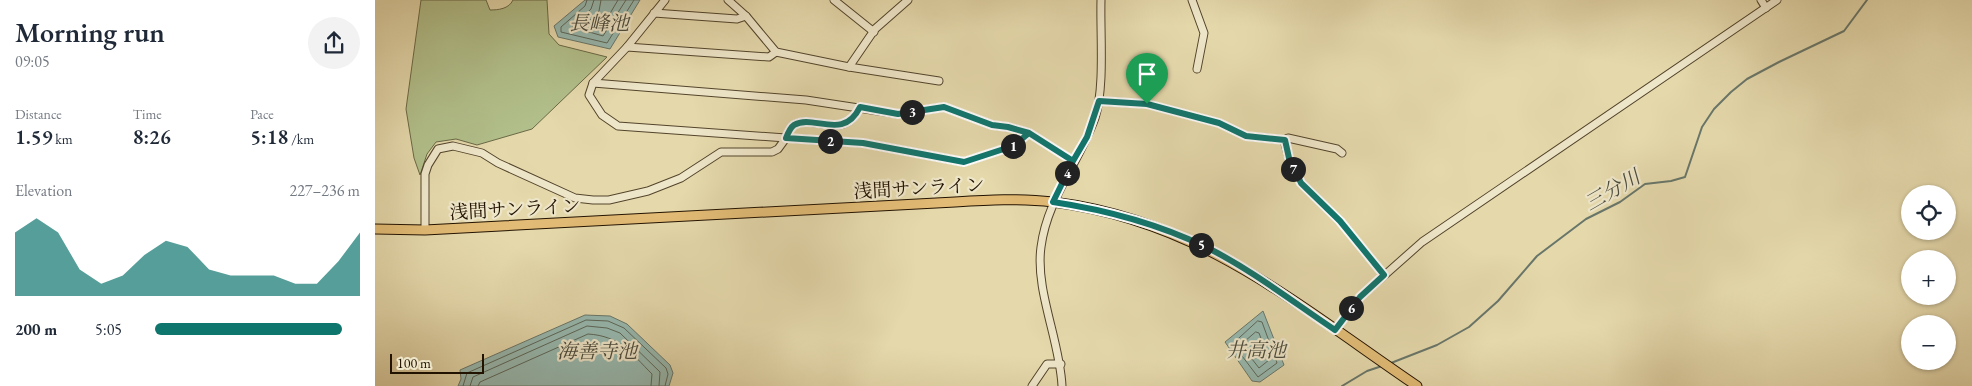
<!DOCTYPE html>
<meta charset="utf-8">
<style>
:root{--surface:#fff;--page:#f2f2f3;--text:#1f2937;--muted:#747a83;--accent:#0f766e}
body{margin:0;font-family:"EB Garamond","Noto Serif JP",serif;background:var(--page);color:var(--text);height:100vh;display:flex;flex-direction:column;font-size:19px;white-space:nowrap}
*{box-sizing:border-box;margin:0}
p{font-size:16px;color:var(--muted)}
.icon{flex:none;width:28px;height:28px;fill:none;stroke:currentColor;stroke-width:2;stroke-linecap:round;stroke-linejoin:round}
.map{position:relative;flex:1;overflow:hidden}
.panel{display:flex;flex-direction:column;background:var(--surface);width:375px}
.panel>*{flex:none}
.buttons{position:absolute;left:1526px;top:185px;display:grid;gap:10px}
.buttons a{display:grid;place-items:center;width:55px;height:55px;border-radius:50%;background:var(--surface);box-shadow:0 1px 4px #0004;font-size:25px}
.scale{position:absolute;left:15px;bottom:12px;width:94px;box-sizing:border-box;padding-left:5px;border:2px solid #221200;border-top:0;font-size:14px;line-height:18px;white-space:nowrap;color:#221200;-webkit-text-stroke:4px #eee6c9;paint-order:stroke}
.pin{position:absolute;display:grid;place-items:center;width:42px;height:42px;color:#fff;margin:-51px -21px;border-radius:50% 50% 50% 0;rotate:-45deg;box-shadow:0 0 5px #0007}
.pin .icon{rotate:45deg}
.km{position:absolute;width:25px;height:25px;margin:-12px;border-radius:50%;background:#222;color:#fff;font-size:14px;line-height:25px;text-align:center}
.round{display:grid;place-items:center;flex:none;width:52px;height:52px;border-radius:26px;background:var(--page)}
.head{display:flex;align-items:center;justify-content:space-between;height:85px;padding:0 15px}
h1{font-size:28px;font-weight:600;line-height:38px}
.figures{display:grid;grid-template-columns:repeat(3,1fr);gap:8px;height:85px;padding:5px 15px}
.figures div{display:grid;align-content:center}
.figures b{font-size:21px;font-weight:600}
.figures small{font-size:14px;font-weight:400}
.figures p{font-size:14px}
.chart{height:140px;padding:10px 15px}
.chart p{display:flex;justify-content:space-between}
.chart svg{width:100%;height:90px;margin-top:5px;fill:var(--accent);opacity:.7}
ul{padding:0 15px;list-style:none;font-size:16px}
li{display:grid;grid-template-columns:80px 60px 1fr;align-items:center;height:38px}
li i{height:12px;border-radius:6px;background:var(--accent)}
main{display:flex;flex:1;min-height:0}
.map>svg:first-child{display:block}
.green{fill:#b2c08b;stroke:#6a6946}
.water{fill:#97b9b0;stroke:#68766a}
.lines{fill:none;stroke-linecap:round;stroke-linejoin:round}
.shore{stroke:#5c6658;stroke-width:1}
.stream{stroke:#68766a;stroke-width:2}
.minor-casing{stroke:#53442b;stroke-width:9}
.major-casing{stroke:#221200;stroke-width:11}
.minor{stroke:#eee6c9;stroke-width:7}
.major{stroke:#e2bc76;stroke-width:9}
.route-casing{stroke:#fff;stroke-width:10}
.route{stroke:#0f766e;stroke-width:6}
.labels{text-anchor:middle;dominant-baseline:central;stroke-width:4.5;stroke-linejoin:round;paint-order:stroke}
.street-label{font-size:19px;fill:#221200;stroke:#eee6c9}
.water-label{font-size:20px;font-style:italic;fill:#4b4c3e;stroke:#eee6c9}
</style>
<main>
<section class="panel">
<div class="head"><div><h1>Morning run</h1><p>09:05</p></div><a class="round"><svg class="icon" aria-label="share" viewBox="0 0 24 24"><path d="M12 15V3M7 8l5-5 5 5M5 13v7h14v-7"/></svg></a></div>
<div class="figures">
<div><p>Distance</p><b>1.59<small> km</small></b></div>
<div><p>Time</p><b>8:26</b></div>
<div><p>Pace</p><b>5:18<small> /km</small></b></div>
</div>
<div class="chart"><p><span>Elevation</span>227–236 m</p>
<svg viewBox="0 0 160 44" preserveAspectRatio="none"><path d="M0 44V13L10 6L20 13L30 31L40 38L50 34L60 24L70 17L80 20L90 31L100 34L110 34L120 34L130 38L140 38L150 27L160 13V44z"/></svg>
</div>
<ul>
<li><b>200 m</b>5:05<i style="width:91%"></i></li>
</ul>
</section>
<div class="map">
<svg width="1597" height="386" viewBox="0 0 1597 386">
<rect width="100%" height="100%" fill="#e5d9ac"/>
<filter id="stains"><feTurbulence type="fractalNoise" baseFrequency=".004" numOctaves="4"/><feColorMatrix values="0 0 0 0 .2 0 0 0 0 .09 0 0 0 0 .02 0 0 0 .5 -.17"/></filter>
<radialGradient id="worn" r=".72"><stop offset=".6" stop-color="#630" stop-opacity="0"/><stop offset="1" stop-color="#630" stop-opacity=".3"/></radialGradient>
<!-- green -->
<path class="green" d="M46 0H111L115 10C123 10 134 9 138 0H172L174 34 184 45 232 57 157 129 102 145 81 139 61 142 52 154 45 175 39 158 31 109Z"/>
<!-- water -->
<g class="water">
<polygon points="210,0 265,0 235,49 183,37 179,26"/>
<polygon points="888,311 909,365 885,382 877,381 850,342"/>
<polygon points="210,315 235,316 252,324 295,365 298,373 294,386 83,386 86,379 85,370"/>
</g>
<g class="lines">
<!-- shore -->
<g class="shore">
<polyline points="212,0 210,6 186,27 186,32 232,43 259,0"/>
<polyline points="219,0 216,9 197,27 228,36 251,0"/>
<polyline points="226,0 224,11 213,22 215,25 227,27 243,0"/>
<polygon points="883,321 887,322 902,363 883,377 858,344"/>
<polygon points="881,332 884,333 894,360 884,368 866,345"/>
<polyline points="88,386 92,373 211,320 233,321 249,328 291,368 293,374 290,386"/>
<polyline points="95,386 98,377 212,326 232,328 245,333 285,372 284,386"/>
<path d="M103 386 105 382 213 334C245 336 256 353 277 374L276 386"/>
</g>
<!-- stream -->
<g class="stream">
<polyline points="1016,363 1062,345 1094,327 1123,301 1162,256 1211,219 1245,202 1270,184 1296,181 1310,177 1327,127 1339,109 1356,92 1372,79 1404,62 1469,31 1492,0"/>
<polyline points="967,386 992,371 1007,366"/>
</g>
<defs>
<g id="minor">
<polyline points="290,0 252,47 394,57 401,52"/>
<polyline points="353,0 371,16 401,52 474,67 564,81"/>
<polyline points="459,0 499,32"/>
<polyline points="817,0 829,33 822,69"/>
<polyline points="1386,0 1391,8"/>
<polyline points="279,13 362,19 371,16"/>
<path d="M252 47 218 83 214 95 227 115 243 126 411 138C413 133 415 127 419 125 438 113 468 143 485 107"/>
<polyline points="474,67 500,29 533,0"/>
<polyline points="218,83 431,100 523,114 569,107 617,125 633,127 654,133 698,161"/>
<polyline points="724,101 772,104 844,123 871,136 909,140 913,138 962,149 967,153"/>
<polyline points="909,140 914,158 926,183 965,221 1009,275"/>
<polyline points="50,230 50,174 53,165 63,149 78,146 107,153 123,163 200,198 218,200 234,200 273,191 306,178 346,152 397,152 403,149 411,138 488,143 589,162 638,146 654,133"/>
<polyline points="960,330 985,297 1047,242 1402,0"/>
<polyline points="657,386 672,364 686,364"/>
<path d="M687 386C685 341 660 290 666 247 672 199 704 163 720 118 730 87 725 34 726 0"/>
</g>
<path id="major" d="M0 229 50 230 580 202C612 200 645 198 678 202 825 220 924 306 1042 386"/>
</defs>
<!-- minor casing -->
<use href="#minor" class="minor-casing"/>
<!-- major casing -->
<use href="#major" class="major-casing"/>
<!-- minor -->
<use href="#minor" class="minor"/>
<!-- major -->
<use href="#major" class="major"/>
</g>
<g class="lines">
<defs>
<path id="route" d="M772 104 724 101 712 137 698 161 654 133 638 146 589 162 488 143 411 138C413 133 416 127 419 125 438 113 468 142 485 107L523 114 569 107 617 125 633 127 654 133 698 161 678 202C732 210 783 224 831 247 877 270 918 302 960 330L985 297 1009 275 965 221 926 183 914 158 910 140 871 136 844 123 772 104"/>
</defs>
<!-- route casing -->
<use href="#route" class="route-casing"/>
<!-- route -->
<use href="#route" class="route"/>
</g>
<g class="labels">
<!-- street labels -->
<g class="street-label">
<text transform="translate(544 188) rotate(-3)">浅間サンライン</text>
<text transform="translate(140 209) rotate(-3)">浅間サンライン</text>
</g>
<!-- water labels -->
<g class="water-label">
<text x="224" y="23">長峰池</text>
<text transform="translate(1237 190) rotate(-30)">三分川</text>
<text x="881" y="350">井高池</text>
<text x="222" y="351">海善寺池</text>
</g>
</g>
<rect width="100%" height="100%" filter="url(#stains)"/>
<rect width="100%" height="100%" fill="url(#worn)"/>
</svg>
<div class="buttons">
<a><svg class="icon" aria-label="locate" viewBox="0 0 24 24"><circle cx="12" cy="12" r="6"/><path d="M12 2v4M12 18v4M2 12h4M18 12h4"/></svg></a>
<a>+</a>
<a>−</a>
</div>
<div class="scale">100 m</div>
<div class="pin" style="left:772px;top:104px;background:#1e9e55"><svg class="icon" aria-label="arrive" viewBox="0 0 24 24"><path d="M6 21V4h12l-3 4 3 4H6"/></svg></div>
<b class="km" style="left:638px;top:146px">1</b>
<b class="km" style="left:455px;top:141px">2</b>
<b class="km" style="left:537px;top:112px">3</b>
<b class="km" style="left:692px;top:173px">4</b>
<b class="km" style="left:826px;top:245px">5</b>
<b class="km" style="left:976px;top:308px">6</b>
<b class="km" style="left:918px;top:169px">7</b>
</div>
</main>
